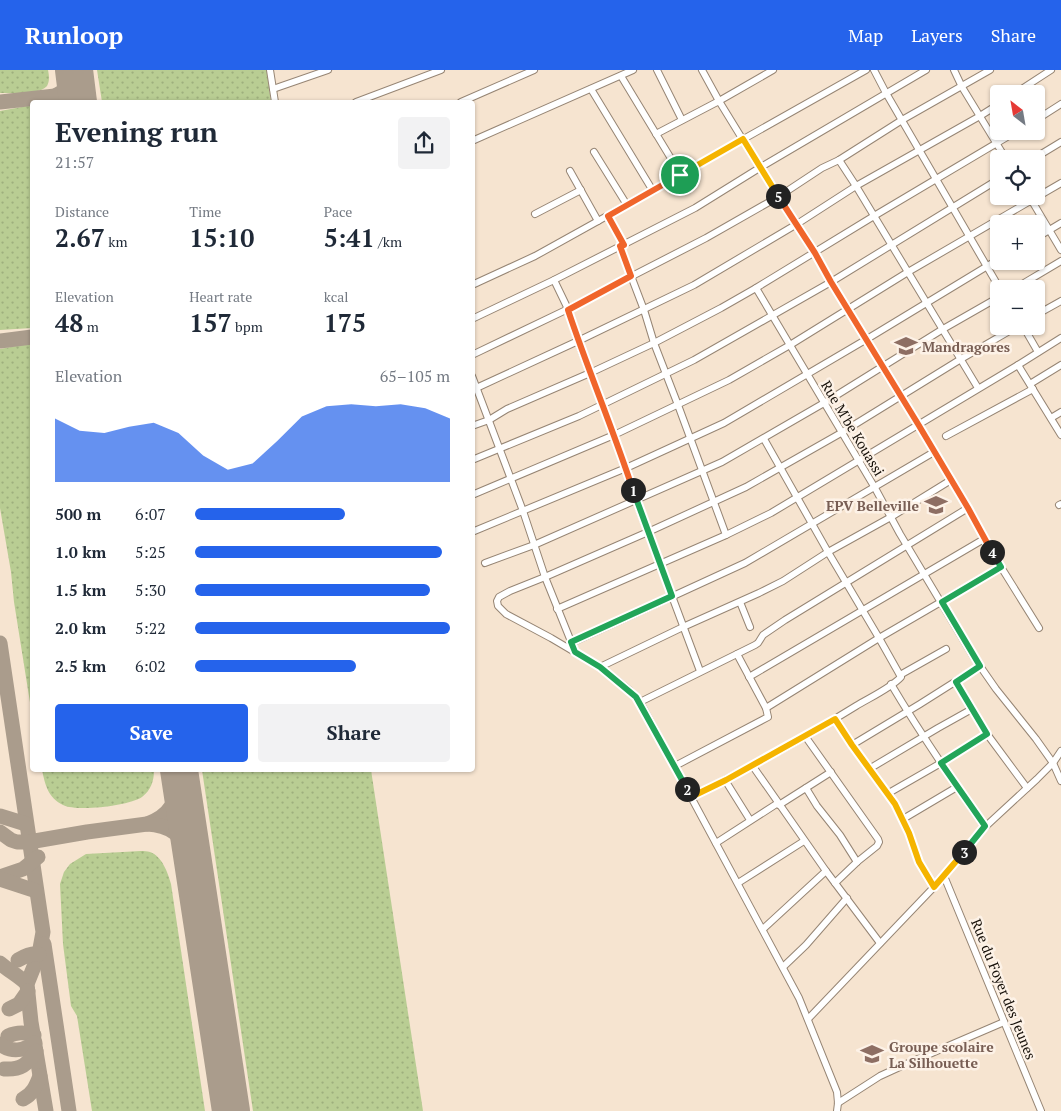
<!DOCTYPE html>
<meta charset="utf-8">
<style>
:root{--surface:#fff;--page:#f2f2f3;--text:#1f2937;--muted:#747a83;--accent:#2563eb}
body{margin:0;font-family:"PT Serif",serif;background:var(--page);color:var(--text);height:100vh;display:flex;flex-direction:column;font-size:19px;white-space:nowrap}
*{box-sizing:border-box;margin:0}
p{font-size:16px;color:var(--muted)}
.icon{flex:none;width:28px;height:28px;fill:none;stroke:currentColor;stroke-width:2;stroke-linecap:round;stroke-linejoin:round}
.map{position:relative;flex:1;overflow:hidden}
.panel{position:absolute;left:30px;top:30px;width:445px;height:672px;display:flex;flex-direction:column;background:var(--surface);border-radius:5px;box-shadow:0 1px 4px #0004}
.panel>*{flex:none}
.needle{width:32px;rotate:329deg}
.tools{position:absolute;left:990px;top:15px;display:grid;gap:10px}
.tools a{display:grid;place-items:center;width:55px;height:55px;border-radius:5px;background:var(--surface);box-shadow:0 1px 4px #0004;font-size:25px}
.pin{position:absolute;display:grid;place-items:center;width:42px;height:42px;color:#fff;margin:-21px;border:2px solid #fff;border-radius:50%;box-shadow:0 1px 5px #0007}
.km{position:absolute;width:25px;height:25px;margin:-12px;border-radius:50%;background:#222;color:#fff;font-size:14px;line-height:25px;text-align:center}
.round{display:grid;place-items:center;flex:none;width:52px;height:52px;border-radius:5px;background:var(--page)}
.summary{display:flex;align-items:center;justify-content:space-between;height:85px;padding:0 25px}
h1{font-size:28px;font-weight:800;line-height:38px}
.metrics{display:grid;grid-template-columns:repeat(3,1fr);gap:8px;height:85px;padding:5px 25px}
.metrics div{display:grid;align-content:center}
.metrics b{font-size:25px;font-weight:800}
.metrics small{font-size:14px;font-weight:400}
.metrics p{font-size:14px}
.chart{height:140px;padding:10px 25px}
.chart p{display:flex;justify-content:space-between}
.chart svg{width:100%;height:90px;margin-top:5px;fill:var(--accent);opacity:.7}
.primary-button{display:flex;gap:10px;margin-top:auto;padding:10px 25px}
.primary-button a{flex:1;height:58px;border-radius:5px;background:var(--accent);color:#fff;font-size:20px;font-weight:800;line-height:58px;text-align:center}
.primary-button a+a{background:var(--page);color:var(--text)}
ul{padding:0 25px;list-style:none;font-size:16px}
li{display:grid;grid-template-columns:80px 60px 1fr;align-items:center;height:38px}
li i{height:12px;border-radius:6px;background:var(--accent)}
header{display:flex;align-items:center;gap:30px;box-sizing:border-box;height:70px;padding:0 25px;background:var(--accent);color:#fff}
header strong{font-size:24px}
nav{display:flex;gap:28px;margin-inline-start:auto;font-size:18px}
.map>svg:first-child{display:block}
.grass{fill:url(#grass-dots)}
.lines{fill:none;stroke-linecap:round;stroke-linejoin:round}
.taxiway{stroke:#aa9c8c;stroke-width:15}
.runway{stroke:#aa9c8c;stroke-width:38}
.minor-casing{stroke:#968574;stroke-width:8}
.minor{stroke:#fff;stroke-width:6}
.split-1-casing{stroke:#fff;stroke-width:10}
.split-2-casing{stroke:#fff;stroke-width:10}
.split-3-casing{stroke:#fff;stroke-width:10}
.split-4-casing{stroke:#fff;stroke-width:10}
.split-5-casing{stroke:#fff;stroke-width:10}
.split-6-casing{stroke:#fff;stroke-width:10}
.split-1{stroke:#f0652b;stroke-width:6}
.split-2{stroke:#22a559;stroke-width:6}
.split-3{stroke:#f5b400;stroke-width:6}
.split-4{stroke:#22a559;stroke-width:6}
.split-5{stroke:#f0652b;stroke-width:6}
.split-6{stroke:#f5b400;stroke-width:6}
.labels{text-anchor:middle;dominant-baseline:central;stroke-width:5;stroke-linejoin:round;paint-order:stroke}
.education-label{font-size:14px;font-weight:bold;fill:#785e54;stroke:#fdf2e7;text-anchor:start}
.street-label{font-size:14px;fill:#150f08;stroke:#fdf2e7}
</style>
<header>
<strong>Runloop</strong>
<nav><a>Map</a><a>Layers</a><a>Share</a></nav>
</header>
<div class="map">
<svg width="1061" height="1041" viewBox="0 0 1061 1041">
<defs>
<pattern id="grass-dots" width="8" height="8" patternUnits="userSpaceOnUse" patternTransform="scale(1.25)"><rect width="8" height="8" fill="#b9cd93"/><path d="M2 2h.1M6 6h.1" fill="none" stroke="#9eaf7d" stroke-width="1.8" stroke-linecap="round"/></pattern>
</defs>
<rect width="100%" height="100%" fill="#f6e4d0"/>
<!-- grass -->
<g class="grass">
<path d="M0 0H48C49 5 50 11 47 16 40 25 11 23 0 23Z"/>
<polygon points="97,0 267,0 271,32 102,32"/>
<polygon points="32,35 32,258 0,260 0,41"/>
<polygon points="32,273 32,645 14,532 11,502 0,438 0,279"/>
<path d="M42 700H154C154 711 151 720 142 727 129 736 77 742 63 735 48 728 45 714 42 700Z"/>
<polygon points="202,700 371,700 423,1041 253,1041"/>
<path d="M141 781C144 781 147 781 150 782 162 786 168 803 171 814L205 1041H92L77 946 71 936 63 874 60 814 64 802 70 794 86 784Z"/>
</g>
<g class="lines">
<!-- taxiway -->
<g class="taxiway">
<path d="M55 26C66 21 70 14 74 4"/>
<polyline points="0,32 55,26 60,27 70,32"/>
<polyline points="0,271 32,267"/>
<polyline points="0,573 43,862 39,884 27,914 31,952 46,1041"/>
<polyline points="0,746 26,754"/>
<path d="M147 754C171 746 176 731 181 708"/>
<path d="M0 762 11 770 17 772H29L87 762 147 754C172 755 181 766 193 787"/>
<polyline points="0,807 23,799 38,787"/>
<polyline points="0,809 36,821"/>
<polyline points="44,874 69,1041"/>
<path d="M18 890C25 886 31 883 39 884"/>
<path d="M0 893C9 901 19 906 27 914"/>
<polyline points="9,939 19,934 28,921"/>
<path d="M8 966C17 962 24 962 34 965"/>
<path d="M0 974C12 983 23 981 35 973"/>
<path d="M4 999C21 1000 27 995 36 981"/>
<path d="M23 1029C33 1024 36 1016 40 1006"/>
</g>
<!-- runway -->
<g class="runway">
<polyline points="74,0 78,32"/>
<polyline points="179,700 231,1041"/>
</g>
<defs>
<g id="minor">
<polyline points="270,0 275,32"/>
<polyline points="657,0 682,50"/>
<polyline points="702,0 719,31 773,0"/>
<polyline points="874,0 886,23 1000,219"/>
<polyline points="954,0 962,17 1006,89"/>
<polyline points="621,6 681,105"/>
<polyline points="273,19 328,0"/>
<polyline points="591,19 653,121"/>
<polyline points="1014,24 1051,0"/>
<polyline points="356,32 441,0"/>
<polyline points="461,32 534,0"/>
<polyline points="1036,50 1061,34"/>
<polyline points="656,64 719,31 778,127 815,183 831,212 918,354 968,438 1001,497 1039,558"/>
<polyline points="472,71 633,0"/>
<polyline points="594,82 627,135"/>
<polyline points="1033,89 1061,72"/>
<polyline points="839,90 856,116 978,318"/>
<polyline points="570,101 598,151"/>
<polyline points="1029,126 1061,180"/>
<polyline points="535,144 581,120"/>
<polyline points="608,146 624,175"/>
<polyline points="1036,168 1061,153"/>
<polyline points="620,177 644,240 654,273 678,335 726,465"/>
<polyline points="554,210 568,239 578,271 626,398 636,430 700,601"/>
<polyline points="472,215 535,186 598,151 866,0"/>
<polyline points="756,218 875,418 900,464 973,586 996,619 1036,669 1053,693 1061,711"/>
<polyline points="1014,219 1061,191"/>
<polyline points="1036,245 1061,231"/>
<polyline points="472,249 554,210 695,138 761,97 926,0"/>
<polyline points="1023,256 1038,282"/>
<polyline points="472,285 568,239 706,168 778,127 822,98 839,90 902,50 990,0"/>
<polyline points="1018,295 1061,365"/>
<polyline points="472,306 523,441 545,507 572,574"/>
<polyline points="1030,314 1061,295"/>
<polyline points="472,320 578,271 694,215 797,154 856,116 980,46 999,34"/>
<polyline points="1051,348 1061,342"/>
<polyline points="472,356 489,350 507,339 590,303 654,273 721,238 756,218 874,146 1017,61"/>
<polyline points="946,366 1033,319"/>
<polyline points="472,390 579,346 694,290 831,212 999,109"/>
<polyline points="472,425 614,365 729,310 790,275 908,202 1061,113"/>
<polyline points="1059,435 1061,434"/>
<polyline points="472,462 626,398 724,353 867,269 999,189"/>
<polyline points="485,493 534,475 722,392 824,333 943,259 999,227"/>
<polyline points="740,532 750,557"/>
<polyline points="557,539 726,465 771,443 1018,295 1061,268"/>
<polyline points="571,573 745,493 934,382"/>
<polyline points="600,597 683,557 759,523 783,511 828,482 891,447 951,410"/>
<polyline points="900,605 946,579"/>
<polyline points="749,607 984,469"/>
<polyline points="956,612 987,664 1027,718"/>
<path d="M891 614C920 663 952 710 985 757"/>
<polyline points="640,632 755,575 758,573 763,565 785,550 968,438"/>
<polyline points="766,638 879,568 1001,497"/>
<polyline points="835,649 852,675 895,734 909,763 919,792 934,817"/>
<polyline points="805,666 878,769 879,772 877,776 857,792 835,813"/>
<polyline points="852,675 920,634 980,596"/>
<polyline points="752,695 826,801 880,873"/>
<polyline points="675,696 768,647 766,638 737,584"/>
<polyline points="869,699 938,658 972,639"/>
<polyline points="725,710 750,750"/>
<polyline points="806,718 817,736 840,765 857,792"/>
<polyline points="887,724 941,693 987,664"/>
<path d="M691 727C747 699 803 669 856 636 869 628 891 618 901 607L879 568 828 482 764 369"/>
<polyline points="779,735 831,702"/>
<polyline points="903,749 957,717"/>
<polyline points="716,773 778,733"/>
<polyline points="944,806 1041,1041"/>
<polyline points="738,813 804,771"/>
<polyline points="763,859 826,801"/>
<polyline points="783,897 806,875 847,828"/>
<polyline points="808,949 934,817 985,757 1037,709 1053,693 1061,681"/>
<polyline points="838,1033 880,1006 904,995 1004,952"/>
<polyline points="837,1041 838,1033 837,1022 799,928 640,632 629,620 600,597 551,568 506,544 498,536 497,531 499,527 510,521 545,507 648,462 746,417 841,363 961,289 1018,256"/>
</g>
</defs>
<!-- minor casing -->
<use href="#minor" class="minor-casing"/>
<!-- minor -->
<use href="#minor" class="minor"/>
</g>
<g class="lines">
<defs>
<path id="split-1" d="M633 420C613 359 588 300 568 240L631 206 620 176 624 175 608 146 680 105"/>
<polyline id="split-2" points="633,420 672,526 571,572 575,582 600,597 636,627 687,719"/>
<polyline id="split-3" points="687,719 691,727 726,710 835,649 852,675 895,734 909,763 919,792 934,817 964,782"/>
<polyline id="split-4" points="964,782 985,756 941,693 987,664 956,612 980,596 942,532 1001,497 992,482"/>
<polyline id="split-5" points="778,126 815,183 831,212 918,354 968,438 992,482"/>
<polyline id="split-6" points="680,105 743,69 778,126"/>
</defs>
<!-- split-1 casing -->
<use href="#split-1" class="split-1-casing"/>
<!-- split-2 casing -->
<use href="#split-2" class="split-2-casing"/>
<!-- split-3 casing -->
<use href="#split-3" class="split-3-casing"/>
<!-- split-4 casing -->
<use href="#split-4" class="split-4-casing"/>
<!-- split-5 casing -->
<use href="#split-5" class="split-5-casing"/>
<!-- split-6 casing -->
<use href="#split-6" class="split-6-casing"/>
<!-- split-1 -->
<use href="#split-1" class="split-1"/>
<!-- split-2 -->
<use href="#split-2" class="split-2"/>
<!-- split-3 -->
<use href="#split-3" class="split-3"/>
<!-- split-4 -->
<use href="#split-4" class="split-4"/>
<!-- split-5 -->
<use href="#split-5" class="split-5"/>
<!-- split-6 -->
<use href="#split-6" class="split-6"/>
</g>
<!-- icons -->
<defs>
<symbol id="school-bare" viewBox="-9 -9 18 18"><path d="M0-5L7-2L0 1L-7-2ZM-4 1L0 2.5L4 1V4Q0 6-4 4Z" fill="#8d6e63" stroke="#fdf2e7" stroke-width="2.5" paint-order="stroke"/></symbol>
</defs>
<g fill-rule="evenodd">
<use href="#school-bare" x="890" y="260" width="32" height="32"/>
<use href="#school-bare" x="920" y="419" width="32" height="32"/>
<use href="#school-bare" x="856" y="968" width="32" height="32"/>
</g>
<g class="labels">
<!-- education labels -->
<g class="education-label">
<text x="922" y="276">Mandragores</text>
<text x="919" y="435" text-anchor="end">EPV Belleville</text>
<text x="889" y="976">Groupe scolaire<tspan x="889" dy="16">La Silhouette</tspan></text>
</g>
<!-- street labels -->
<g class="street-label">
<text transform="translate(853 358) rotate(59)">Rue M'be Kouassi</text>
<text transform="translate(1004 919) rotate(68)">Rue du Foyer des Jeunes</text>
</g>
</g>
</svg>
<div class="tools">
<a><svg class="needle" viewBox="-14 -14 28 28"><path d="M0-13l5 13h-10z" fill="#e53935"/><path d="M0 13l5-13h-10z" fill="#747a83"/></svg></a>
<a><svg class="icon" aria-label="locate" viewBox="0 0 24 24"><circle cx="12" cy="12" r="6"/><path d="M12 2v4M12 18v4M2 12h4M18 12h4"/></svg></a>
<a>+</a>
<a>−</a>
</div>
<div class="pin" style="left:680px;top:105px;background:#1e9e55"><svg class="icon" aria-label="arrive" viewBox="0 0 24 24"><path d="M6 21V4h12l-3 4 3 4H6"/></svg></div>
<b class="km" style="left:633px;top:420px">1</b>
<b class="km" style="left:687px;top:719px">2</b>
<b class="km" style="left:964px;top:782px">3</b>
<b class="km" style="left:992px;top:482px">4</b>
<b class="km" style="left:778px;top:126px">5</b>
<section class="panel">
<div class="summary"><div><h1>Evening run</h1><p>21:57</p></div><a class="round"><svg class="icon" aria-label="share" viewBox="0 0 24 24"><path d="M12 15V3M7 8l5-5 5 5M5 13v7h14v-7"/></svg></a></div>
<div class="metrics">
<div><p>Distance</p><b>2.67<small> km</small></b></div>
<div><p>Time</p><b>15:10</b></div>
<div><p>Pace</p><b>5:41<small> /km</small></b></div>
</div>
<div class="metrics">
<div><p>Elevation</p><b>48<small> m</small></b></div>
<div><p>Heart rate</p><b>157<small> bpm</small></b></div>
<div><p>kcal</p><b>175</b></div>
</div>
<div class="chart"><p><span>Elevation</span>65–105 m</p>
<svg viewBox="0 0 160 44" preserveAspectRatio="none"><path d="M0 44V13L10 19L20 20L30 17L40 15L50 20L60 31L70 38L80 35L90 24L100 12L110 7L120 6L130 7L140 6L150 8L160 13V44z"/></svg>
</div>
<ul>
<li><b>500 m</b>6:07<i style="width:59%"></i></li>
<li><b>1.0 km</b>5:25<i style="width:97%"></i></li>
<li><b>1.5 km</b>5:30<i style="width:92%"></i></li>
<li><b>2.0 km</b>5:22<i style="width:100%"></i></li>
<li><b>2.5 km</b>6:02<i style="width:63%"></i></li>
</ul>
<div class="primary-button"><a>Save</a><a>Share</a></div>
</section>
</div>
